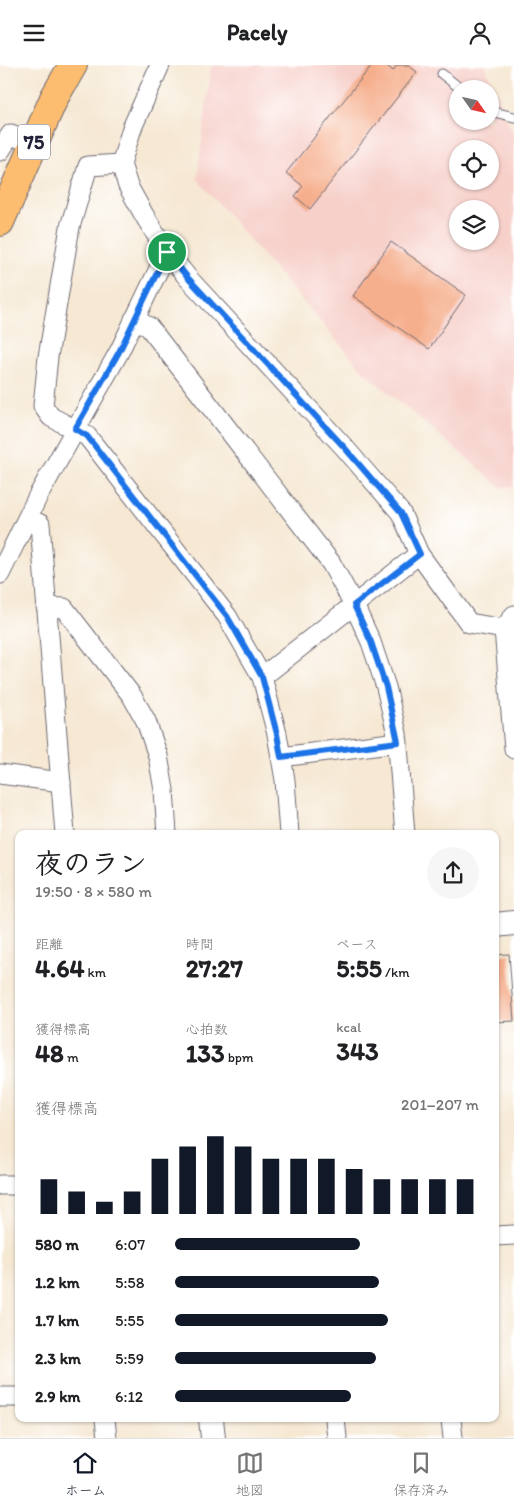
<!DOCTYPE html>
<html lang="ja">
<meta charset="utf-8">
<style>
:root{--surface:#fff;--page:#f6f6f6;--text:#202124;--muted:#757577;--line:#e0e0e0;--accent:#111827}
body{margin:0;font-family:Itim,"Klee One",sans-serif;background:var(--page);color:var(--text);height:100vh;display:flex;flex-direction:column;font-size:19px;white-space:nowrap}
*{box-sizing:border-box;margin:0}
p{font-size:16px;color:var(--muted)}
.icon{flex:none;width:28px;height:28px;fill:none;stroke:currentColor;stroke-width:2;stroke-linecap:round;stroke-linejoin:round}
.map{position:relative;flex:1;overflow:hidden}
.details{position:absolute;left:15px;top:765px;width:484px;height:592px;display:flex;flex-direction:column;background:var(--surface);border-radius:10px;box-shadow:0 1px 4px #0004}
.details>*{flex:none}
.needle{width:32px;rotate:124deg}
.tools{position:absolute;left:449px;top:15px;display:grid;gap:10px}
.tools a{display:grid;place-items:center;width:50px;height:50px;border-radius:50%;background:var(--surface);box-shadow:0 1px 4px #0004;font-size:25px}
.pin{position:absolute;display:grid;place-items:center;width:42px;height:42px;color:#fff;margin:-21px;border:2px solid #fff;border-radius:50%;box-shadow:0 1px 5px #0007}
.round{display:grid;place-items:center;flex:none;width:52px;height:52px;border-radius:26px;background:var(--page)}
.headline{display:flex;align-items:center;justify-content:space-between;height:85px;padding:0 20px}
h1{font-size:28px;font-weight:800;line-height:38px}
.metrics{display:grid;grid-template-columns:repeat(3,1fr);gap:8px;height:85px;padding:5px 20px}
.metrics div{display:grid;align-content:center}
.metrics b{font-size:25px;font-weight:800}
.metrics small{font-size:14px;font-weight:400}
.metrics p{font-size:14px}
.chart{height:140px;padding:10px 20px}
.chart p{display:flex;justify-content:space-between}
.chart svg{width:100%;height:90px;margin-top:5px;stroke:var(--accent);stroke-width:6}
ul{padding:0 20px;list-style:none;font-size:16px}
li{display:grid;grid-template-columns:80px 60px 1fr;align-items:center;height:38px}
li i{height:12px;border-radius:6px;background:var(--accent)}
header{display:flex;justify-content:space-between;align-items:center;height:65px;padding:0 20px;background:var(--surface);font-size:22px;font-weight:800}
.tab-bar{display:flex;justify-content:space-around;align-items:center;height:70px;border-top:1px solid var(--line);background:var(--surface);font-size:14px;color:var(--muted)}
.tab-bar a{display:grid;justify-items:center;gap:2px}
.tab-bar .selected{color:var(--accent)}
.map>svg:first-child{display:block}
.built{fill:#f7d0ca;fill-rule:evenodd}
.building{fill:#f6af8d}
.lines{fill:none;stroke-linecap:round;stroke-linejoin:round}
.service-casing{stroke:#6c6770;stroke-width:11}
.minor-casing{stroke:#6c6770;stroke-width:21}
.tertiary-casing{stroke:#6c6770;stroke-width:26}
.primary-casing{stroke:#6c6770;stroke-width:30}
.service{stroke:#fff;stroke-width:9}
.minor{stroke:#fff;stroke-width:19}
.tertiary{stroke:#fff;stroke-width:24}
.primary{stroke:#fcbd6f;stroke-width:28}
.route-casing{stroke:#fff;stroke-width:10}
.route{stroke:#1a73e8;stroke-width:6}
.labels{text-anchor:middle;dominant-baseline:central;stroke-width:4.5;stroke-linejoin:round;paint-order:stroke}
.shield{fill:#fff;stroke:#646476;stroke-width:1}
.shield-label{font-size:20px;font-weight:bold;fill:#22223b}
</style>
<header><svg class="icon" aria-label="menu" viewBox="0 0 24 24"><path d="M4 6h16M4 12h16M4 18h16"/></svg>Pacely<svg class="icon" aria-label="person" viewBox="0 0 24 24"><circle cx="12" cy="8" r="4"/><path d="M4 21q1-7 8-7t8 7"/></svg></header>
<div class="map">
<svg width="514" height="1373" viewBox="0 0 514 1373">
<rect width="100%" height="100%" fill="#fff"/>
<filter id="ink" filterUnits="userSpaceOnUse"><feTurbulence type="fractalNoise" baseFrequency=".02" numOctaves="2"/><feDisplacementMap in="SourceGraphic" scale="10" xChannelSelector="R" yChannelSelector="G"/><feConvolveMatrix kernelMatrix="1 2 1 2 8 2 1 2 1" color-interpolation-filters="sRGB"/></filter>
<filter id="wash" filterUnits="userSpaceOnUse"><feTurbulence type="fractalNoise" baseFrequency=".0096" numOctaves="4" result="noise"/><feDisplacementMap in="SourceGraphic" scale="20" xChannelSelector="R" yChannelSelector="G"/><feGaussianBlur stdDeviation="1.12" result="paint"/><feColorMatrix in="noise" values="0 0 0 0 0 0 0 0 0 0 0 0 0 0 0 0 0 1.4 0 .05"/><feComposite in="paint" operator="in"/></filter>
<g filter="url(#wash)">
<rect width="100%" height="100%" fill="#f6e8d3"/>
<!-- built -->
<path class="built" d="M213 0H485L514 71V422H501L365 308 197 114 211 3ZM458 24H490V56H458ZM458 84H490V116H458ZM458 144H490V176H458Z"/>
<g id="blocks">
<!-- building -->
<g class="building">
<polygon points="372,0 386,0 393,6 397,0 408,0 417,7 310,144 295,131 303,121 286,108"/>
<polygon points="391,177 466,230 429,284 353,231"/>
<polygon points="509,889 514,956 495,957 495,890"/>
</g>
</g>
</g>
<g filter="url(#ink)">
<use href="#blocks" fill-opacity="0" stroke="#6c6770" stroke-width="1"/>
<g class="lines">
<defs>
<g id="service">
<polyline points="442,9 461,24"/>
<polyline points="490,46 514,52"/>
</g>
<g id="minor">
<polyline points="160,0 132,63 121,99 128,121 144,150 167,187 188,213 344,382 401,448 419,489 469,558 504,564"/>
<polyline points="0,86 11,69 33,80"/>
<polyline points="121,99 88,101 70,162 48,292 43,341 51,352 87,371 227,551 262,612 277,669 285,715 289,769"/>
<polyline points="134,254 149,262 331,498 354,540 371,577 386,622 397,669 405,769"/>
<polyline points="28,453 40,459 65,769"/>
<polyline points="0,509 38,431 119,287 167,187"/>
<polyline points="46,542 64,543 132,631 146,656 158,691 164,725 167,769"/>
<polyline points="514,550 504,564 514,684"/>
<polyline points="262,612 419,489"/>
<polyline points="281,692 398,677"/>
<polyline points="0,709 61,717"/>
<polyline points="0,1120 19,1120"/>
<polyline points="495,1171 514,1170"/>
<polyline points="0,1332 19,1332"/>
<polyline points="105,1354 107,1373"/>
<polyline points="335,1354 337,1373"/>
<polyline points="451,1354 453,1373"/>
</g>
<g id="tertiary">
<polyline points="495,860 514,858"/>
<polyline points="211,1354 213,1373"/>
</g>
<polyline id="primary" points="0,157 54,33 73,0"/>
</defs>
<!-- service casing -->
<use href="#service" class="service-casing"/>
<!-- minor casing -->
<use href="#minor" class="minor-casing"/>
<!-- tertiary casing -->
<use href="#tertiary" class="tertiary-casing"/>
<!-- primary casing -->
<use href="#primary" class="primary-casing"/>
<!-- service -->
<use href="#service" class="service"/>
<!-- minor -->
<use href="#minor" class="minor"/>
<!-- tertiary -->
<use href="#tertiary" class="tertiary"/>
<!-- primary -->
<use href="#primary" class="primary"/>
</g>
</g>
<g class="lines" filter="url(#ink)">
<defs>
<polygon id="route" points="167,187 188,213 344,382 401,448 420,489 354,540 371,577 386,622 398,677 281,692 277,669 262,612 227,551 87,371 75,364 119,287"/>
</defs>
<!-- route casing -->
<use href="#route" class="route-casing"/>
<!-- route -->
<use href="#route" class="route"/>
</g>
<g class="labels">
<!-- shield labels -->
<rect class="shield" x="18" y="59.5" width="32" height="35" rx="4"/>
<g class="shield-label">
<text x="34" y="77">75</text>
</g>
</g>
</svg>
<div class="tools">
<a><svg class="needle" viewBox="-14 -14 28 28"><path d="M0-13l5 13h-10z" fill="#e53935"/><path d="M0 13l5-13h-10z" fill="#757577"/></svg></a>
<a><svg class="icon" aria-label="locate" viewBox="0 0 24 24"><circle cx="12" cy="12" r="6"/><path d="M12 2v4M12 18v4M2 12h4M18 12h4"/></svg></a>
<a><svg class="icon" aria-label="layers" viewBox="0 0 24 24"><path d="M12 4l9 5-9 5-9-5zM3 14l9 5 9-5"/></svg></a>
</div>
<div class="pin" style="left:167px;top:187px;background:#1e9e55"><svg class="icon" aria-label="arrive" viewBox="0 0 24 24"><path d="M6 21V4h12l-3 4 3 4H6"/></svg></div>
<section class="details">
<div class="headline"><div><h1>夜のラン</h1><p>19:50 · 8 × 580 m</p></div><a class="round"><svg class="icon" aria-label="share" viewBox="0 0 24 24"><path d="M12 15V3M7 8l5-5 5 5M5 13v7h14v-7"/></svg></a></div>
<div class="metrics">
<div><p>距離</p><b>4.64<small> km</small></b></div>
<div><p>時間</p><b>27:27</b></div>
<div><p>ペース</p><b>5:55<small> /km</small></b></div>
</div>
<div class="metrics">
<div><p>獲得標高</p><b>48<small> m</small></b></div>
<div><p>心拍数</p><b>133<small> bpm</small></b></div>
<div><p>kcal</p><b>343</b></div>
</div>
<div class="chart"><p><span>獲得標高</span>201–207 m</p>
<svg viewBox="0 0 160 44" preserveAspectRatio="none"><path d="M5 44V27M15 44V33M25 44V38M35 44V33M45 44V17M55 44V11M65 44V6M75 44V11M85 44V17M95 44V17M105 44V17M115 44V22M125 44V27M135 44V27M145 44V27M155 44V27"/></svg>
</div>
<ul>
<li><b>580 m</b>6:07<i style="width:61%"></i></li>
<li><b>1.2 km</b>5:58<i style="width:67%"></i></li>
<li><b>1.7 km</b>5:55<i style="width:70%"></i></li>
<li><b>2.3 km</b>5:59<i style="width:66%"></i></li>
<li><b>2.9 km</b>6:12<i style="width:58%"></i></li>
</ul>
</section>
</div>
<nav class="tab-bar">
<a class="selected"><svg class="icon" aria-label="home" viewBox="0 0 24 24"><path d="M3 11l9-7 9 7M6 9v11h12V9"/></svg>ホーム</a>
<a><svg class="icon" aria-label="map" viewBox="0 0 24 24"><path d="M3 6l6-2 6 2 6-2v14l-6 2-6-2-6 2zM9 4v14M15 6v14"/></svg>地図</a>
<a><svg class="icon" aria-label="saved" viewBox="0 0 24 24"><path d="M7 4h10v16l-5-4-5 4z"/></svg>保存済み</a>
</nav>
